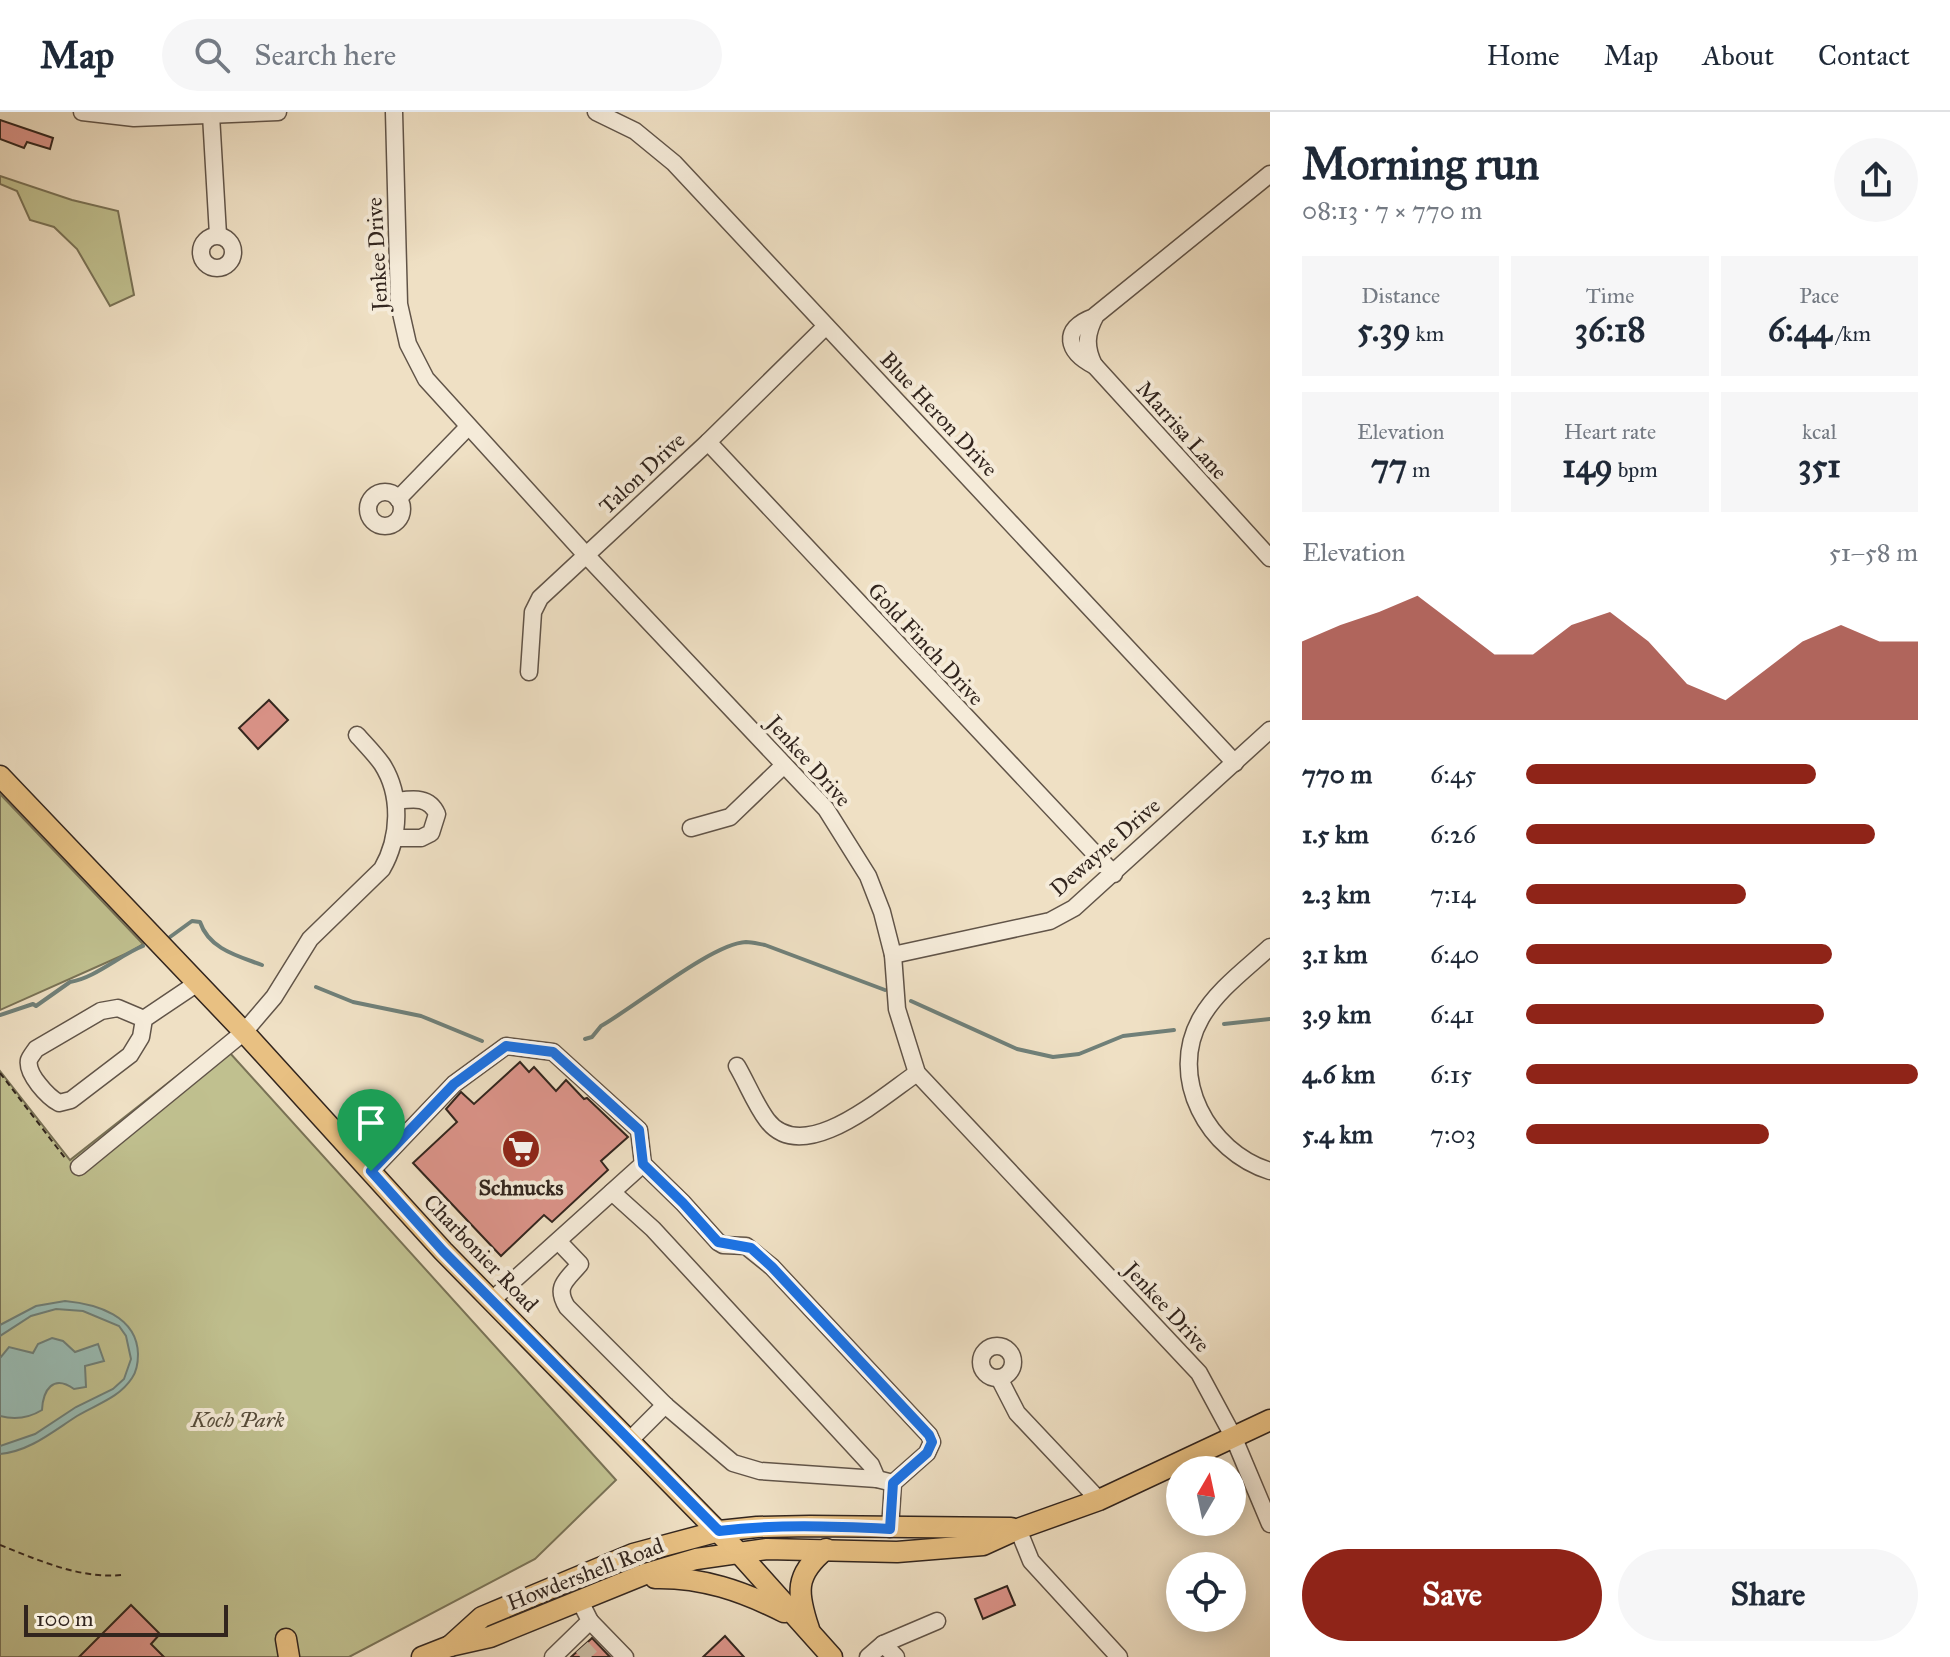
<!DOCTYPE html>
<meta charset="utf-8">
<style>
:root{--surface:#fff;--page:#f6f6f7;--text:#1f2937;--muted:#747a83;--line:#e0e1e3;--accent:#8f2418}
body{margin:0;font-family:"IM FELL Great Primer",serif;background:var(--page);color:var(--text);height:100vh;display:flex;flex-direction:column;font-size:30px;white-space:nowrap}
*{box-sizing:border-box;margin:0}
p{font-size:26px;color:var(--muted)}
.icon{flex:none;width:44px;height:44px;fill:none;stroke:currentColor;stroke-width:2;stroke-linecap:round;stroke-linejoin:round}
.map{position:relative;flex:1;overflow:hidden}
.panel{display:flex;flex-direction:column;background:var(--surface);width:680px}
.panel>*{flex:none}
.needle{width:52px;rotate:9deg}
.tools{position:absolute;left:1166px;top:1344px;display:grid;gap:16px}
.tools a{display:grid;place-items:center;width:80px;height:80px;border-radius:50%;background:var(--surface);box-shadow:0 4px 20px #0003;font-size:40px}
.scale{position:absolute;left:24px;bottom:20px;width:204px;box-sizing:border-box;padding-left:8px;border:4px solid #32251e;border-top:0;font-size:22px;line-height:28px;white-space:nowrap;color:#32251e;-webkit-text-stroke:6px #f5ebd9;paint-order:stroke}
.pin{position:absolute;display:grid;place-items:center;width:68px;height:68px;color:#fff;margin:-82px -34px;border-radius:50% 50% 50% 0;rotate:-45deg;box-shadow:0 0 8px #0007}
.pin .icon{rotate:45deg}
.round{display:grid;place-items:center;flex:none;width:84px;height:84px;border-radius:42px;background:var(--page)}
.overview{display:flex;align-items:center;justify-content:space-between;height:136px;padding:0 32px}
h1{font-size:44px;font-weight:700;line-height:60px}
.stats{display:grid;grid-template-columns:repeat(3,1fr);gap:12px;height:136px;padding:8px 32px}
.stats div{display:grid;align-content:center;border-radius:0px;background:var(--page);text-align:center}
.stats b{font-size:34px;font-weight:700}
.stats small{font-size:22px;font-weight:400}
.stats p{font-size:22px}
.chart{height:224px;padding:16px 32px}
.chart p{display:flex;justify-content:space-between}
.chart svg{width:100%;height:144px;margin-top:8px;fill:var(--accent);opacity:.7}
.cta{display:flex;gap:16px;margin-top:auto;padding:16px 32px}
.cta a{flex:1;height:92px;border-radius:48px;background:var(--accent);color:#fff;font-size:32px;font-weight:700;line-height:92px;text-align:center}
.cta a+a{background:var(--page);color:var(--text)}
ul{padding:0 32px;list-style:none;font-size:26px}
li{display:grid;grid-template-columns:128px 96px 1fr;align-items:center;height:60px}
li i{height:20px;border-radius:10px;background:var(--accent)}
header{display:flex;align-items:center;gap:48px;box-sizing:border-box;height:112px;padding:0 40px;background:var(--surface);border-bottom:2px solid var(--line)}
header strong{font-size:38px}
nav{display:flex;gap:44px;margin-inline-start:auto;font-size:28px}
.search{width:560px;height:72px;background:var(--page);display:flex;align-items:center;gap:20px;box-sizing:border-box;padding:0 28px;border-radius:44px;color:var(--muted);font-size:30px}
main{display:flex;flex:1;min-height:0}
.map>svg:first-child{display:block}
.green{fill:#c0c08f;stroke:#797256;stroke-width:2}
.water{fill:#9abdb5;stroke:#708079;stroke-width:2}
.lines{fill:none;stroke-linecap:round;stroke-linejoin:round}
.stream{stroke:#708079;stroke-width:4}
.building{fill:#dc948a;stroke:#32251e;stroke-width:2}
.minor-tunnel{stroke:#c9bba3;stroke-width:16;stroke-dasharray:16 8;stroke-linecap:butt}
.minor-casing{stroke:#615448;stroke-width:19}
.major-casing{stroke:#32251e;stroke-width:23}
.path{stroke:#32251e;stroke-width:2;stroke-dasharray:6 4;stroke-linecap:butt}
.minor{stroke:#f5ebd9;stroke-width:16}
.major{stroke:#e8c082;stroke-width:20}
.route-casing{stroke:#fff;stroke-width:16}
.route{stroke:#1a73e8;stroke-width:10}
.labels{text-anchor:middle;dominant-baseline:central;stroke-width:8;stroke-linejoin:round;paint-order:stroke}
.street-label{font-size:22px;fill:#32251e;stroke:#f5ebd9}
.poi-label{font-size:22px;font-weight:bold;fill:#32251e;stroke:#f5ebd9}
.park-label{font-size:22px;font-style:italic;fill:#564c3a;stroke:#f5ebd9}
</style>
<header>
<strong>Map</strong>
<div class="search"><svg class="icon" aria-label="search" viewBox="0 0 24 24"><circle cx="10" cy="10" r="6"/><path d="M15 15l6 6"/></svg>Search here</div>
<nav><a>Home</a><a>Map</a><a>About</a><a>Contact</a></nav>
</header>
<main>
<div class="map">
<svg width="1270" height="1545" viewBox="0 0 1270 1545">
<rect width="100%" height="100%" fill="#efe0c4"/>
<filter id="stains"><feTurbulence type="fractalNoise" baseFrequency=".0025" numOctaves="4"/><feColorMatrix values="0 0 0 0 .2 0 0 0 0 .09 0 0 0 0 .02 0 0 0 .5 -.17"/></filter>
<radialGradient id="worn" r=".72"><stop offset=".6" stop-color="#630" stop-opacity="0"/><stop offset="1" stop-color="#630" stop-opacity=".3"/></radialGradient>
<!-- green -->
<g class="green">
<polygon points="0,64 72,88 118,99 134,183 110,194 77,137 54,115 30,108 17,79 0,72"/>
<polygon points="0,682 143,832 130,840 0,898"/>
<polygon points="220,930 616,1368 535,1447 349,1545 0,1545 0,959 70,1048"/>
</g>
<!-- water -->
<g class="water">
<path d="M65 1189C97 1192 137 1204 138 1242 138 1250 137 1259 132 1266 119 1286 97 1292 77 1304 52 1320 30 1339 0 1342V1334L35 1322 76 1295 113 1277 124 1267 131 1247 126 1224 119 1214 83 1199 56 1197 31 1204 0 1224V1213L36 1194Z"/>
<path d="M52 1226 63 1229 75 1240 98 1232 104 1249 85 1254 86 1275 74 1277C53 1262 43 1278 42 1298 29 1306 15 1308 0 1304V1246L9 1235 33 1241 38 1232Z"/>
</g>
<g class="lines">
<!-- stream -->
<g class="stream">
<path d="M170 825 192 809 200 810C209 837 238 844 262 853"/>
<polyline points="316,875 353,890 421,904 482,929"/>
<polyline points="911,889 1017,937 1053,945 1079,942 1123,924 1174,918"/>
<path d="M0 903 33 892 36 894 70 870C95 866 120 843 143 834"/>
<polyline points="1224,912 1270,907"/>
<path d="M585 927 592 925 601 914C635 895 713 831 746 830 752 830 759 832 765 833L885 878"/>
</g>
</g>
<!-- building -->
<g class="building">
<polygon points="0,8 53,26 50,37 27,30 24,36 0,27"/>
<polygon points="269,588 288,608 258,637 239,616"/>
<polygon points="520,950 529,960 534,955 556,979 566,968 584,987 587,986 628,1025 601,1049 608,1058 552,1110 544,1103 501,1144 413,1051 457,1010 446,997 461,980 474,992"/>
<polygon points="1007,1474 1015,1493 983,1507 975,1487"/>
<polygon points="131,1493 160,1522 151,1532 164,1545 79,1545"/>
<polygon points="725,1524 744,1545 703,1545"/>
<polygon points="592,1526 610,1545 571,1545 591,1527"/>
</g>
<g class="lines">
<!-- minor-tunnel -->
<polyline class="minor-tunnel" points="582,1535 591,1545"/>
<defs>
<g id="minor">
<polyline points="82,0 134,6 278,0"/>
<polyline points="394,0 399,192 408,232 426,267 586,443 826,697 868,764 882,800 893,843 897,897 917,961 1199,1261 1233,1324 1270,1412"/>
<polyline points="596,0 635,19 674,51 1235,651"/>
<polyline points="211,3 218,123"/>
<path d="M1270 62 1096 203C1086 221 1085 235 1094 253L1270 446"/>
<circle cx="217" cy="140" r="16"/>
<path d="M1094 205C1060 217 1067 240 1095 254"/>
<polyline points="708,330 1114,762"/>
<circle cx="385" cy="397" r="17"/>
<polyline points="398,387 468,315"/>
<polyline points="529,560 533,500 540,486 708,330 826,214"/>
<polyline points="691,716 730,705 784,653"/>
<path d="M394 726H421L431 721 437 702C429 684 413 687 396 689"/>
<path d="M1270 835C1246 857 1217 878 1201 906 1167 965 1208 1040 1270 1059"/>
<polyline points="893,843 1050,809 1074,796 1270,618"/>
<path d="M144 907 118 896 101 899 36 937C34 940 30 945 29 948 26 962 48 985 59 991L71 988 130 943 141 925 144 907 196 872"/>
<path d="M737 954C747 971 755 992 767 1008 803 1056 883 984 917 961"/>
<polyline points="643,1052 683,1091 718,1130 723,1133 746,1134 772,1155 929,1323 932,1330 927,1341 893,1371 890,1417"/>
<path d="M79 1055 244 920 274 885 310 827 382 757C400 726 402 683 382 652 375 642 365 632 357 623"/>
<polyline points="371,1059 454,972 506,934 553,940 639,1018 643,1052 492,1188"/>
<polyline points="612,1080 653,1117 871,1353 877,1367"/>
<path d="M558 1129 580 1152C567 1168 554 1174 567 1195L665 1293 733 1351 760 1359 877 1367 893 1371"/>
<circle cx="997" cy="1250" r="16"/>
<polyline points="999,1266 1017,1301 1099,1388"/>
<polyline points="630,1328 665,1293"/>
<polyline points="1018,1417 1031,1449 1119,1545"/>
<polyline points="590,1509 625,1545"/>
<polyline points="883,1532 937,1509"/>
<polyline points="553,1545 590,1509 580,1489"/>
<polyline points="868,1545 883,1532 896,1545"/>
</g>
<g id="major">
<polyline points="0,664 244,920 443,1139 738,1440 832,1545"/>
<path d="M655 1466C702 1465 742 1479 784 1500"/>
<path d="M809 1517C797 1481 794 1463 826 1437"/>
<polyline points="286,1527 289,1545"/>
<polyline points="450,1534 482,1505 633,1442 719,1419 757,1415 810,1414 1011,1416"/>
<polyline points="422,1545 450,1534 490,1525 645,1462 696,1447 767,1437 897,1440 983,1433 1018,1417 1099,1388 1270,1308"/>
</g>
</defs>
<!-- minor casing -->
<use href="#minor" class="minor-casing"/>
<!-- major casing -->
<use href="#major" class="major-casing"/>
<!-- path -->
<g class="path">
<polyline points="0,961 65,1046"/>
<path d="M0 1433C38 1448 80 1467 121 1463"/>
</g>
<!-- minor -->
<use href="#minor" class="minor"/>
<!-- major -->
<use href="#major" class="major"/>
</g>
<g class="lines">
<defs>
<path id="route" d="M506 934 553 940 639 1018 643 1052 683 1091 718 1130 751 1136 772 1155 929 1323 932 1330 927 1341 893 1371 890 1417C832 1414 776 1412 719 1419L443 1139 371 1059 454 972Z"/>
</defs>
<!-- route casing -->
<use href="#route" class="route-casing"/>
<!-- route -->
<use href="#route" class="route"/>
</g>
<!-- icons -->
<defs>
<symbol id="supermarket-disc" viewBox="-11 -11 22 22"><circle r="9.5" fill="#8f2418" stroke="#f5ebd9"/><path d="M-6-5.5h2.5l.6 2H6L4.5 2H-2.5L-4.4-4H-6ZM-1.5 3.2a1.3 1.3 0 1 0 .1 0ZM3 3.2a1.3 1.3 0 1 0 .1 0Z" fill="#fff"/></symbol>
</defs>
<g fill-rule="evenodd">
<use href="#supermarket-disc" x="499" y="1015" width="44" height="44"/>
</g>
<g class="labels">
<!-- street labels -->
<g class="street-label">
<text transform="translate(377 142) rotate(-93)">Jenkee Drive</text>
<text transform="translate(939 302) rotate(47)">Blue Heron Drive</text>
<text transform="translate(1182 318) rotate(48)">Marrisa Lane</text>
<text transform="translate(642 361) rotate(-43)">Talon Drive</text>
<text transform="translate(926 532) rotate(47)">Gold Finch Drive</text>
<text transform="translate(809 649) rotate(48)">Jenkee Drive</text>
<text transform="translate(1105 735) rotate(-41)">Dewayne Drive</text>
<text transform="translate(481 1141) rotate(46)">Charbonier Road</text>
<text transform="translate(1167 1195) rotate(47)">Jenkee Drive</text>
<text transform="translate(585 1462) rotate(-21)">Howdershell Road</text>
</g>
<!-- poi labels -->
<g class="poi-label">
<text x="521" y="1075">Schnucks</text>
</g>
<!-- park labels -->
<g class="park-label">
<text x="238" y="1307">Koch Park</text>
</g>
</g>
<rect width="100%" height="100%" filter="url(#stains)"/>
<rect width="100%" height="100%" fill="url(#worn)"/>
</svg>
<div class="tools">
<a><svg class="needle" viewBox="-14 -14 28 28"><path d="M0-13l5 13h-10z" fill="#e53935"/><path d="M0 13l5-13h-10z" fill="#747a83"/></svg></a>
<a><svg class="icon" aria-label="locate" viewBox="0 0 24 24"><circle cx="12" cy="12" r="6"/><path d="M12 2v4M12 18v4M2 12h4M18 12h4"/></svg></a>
</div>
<div class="scale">100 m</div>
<div class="pin" style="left:371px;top:1059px;background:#1e9e55"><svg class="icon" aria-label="arrive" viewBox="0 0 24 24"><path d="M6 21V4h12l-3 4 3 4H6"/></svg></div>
</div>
<section class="panel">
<div class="overview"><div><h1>Morning run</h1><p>08:13 · 7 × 770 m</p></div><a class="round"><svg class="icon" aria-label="share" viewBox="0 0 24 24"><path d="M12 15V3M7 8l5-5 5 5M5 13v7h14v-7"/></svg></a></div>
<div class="stats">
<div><p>Distance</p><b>5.39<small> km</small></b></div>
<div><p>Time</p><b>36:18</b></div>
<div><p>Pace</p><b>6:44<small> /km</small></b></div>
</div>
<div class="stats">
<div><p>Elevation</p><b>77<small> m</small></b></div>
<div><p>Heart rate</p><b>149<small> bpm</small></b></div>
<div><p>kcal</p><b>351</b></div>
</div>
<div class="chart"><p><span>Elevation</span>51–58 m</p>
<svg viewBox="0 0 160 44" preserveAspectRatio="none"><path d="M0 44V20L10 15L20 11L30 6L40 15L50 24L60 24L70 15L80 11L90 20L100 33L110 38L120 29L130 20L140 15L150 20L160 20V44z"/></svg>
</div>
<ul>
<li><b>770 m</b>6:45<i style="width:74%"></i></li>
<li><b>1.5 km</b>6:26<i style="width:89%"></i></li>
<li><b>2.3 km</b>7:14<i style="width:56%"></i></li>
<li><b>3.1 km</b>6:40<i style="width:78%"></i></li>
<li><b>3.9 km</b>6:41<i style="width:76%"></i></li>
<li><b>4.6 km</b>6:15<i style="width:100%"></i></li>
<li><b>5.4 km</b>7:03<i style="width:62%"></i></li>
</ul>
<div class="cta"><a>Save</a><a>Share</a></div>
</section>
</main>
